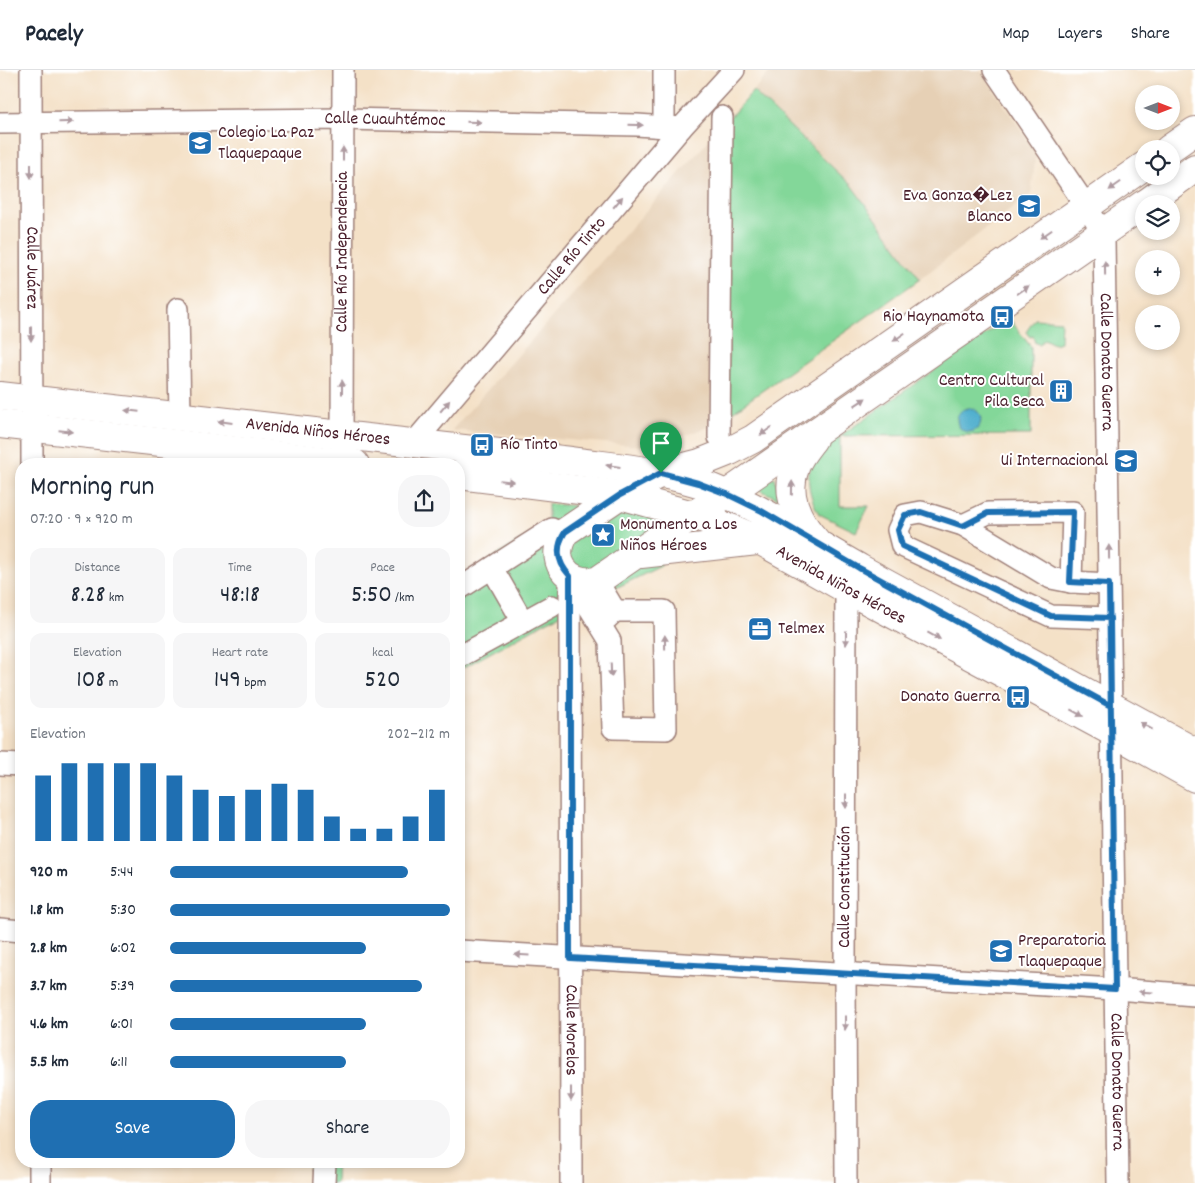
<!DOCTYPE html>
<meta charset="utf-8">
<style>
:root{--surface:#fff;--page:#f6f6f7;--text:#1f2937;--muted:#747a83;--line:#e0e1e3;--accent:#1f6fb2}
body{margin:0;font-family:Dekko,sans-serif;background:var(--page);color:var(--text);height:100vh;display:flex;flex-direction:column;font-size:19px;white-space:nowrap}
*{box-sizing:border-box;margin:0}
p{font-size:16px;color:var(--muted)}
.icon{flex:none;width:28px;height:28px;fill:none;stroke:currentColor;stroke-width:2;stroke-linecap:round;stroke-linejoin:round}
.map{position:relative;flex:1;overflow:hidden}
.panel{position:absolute;left:15px;top:388px;width:450px;height:710px;display:flex;flex-direction:column;background:var(--surface);border-radius:20px;box-shadow:0 2px 8px #0003}
.panel>*{flex:none}
.needle{width:32px;rotate:90deg}
.controls{position:absolute;left:1135px;top:15px;display:grid;gap:10px}
.controls a{display:grid;place-items:center;width:45px;height:45px;border-radius:50%;background:var(--surface);box-shadow:0 2px 8px #0003;font-size:25px}
.pin{position:absolute;display:grid;place-items:center;width:42px;height:42px;color:#fff;margin:-51px -21px;border-radius:50% 50% 50% 0;rotate:-45deg;box-shadow:0 0 5px #0007}
.pin .icon{rotate:45deg}
.round{display:grid;place-items:center;flex:none;width:52px;height:52px;border-radius:20px;background:var(--page)}
.summary{display:flex;align-items:center;justify-content:space-between;height:85px;padding:0 15px}
h1{font-size:28px;font-weight:600;line-height:38px}
.figures{display:grid;grid-template-columns:repeat(3,1fr);gap:8px;height:85px;padding:5px 15px}
.figures div{display:grid;align-content:center;border-radius:12px;background:var(--page);text-align:center}
.figures b{font-size:25px;font-weight:600}
.figures small{font-size:14px;font-weight:400}
.figures p{font-size:14px}
.chart{height:140px;padding:10px 15px}
.chart p{display:flex;justify-content:space-between}
.chart svg{width:100%;height:90px;margin-top:5px;stroke:var(--accent);stroke-width:6}
.action{display:flex;gap:10px;margin-top:auto;padding:10px 15px}
.action a{flex:1;height:58px;border-radius:20px;background:var(--accent);color:#fff;font-size:20px;font-weight:600;line-height:58px;text-align:center}
.action a+a{background:var(--page);color:var(--text)}
ul{padding:0 15px;list-style:none;font-size:16px}
li{display:grid;grid-template-columns:80px 60px 1fr;align-items:center;height:38px}
li i{height:12px;border-radius:6px;background:var(--accent)}
header{display:flex;align-items:center;gap:30px;box-sizing:border-box;height:70px;padding:0 25px;background:var(--surface);border-bottom:1px solid var(--line)}
header strong{font-size:24px}
nav{display:flex;gap:28px;margin-inline-start:auto;font-size:18px}
.map>svg:first-child{display:block}
.built{fill:#e6d0b5}
.green{fill:#83d799;stroke:#667b62}
.water{fill:#4eaecd;stroke:#4c667c}
.lines{fill:none;stroke-linecap:round;stroke-linejoin:round}
.minor-casing{stroke:#9f8079;stroke-width:24}
.major-casing{stroke:#9f8079;stroke-width:30}
.minor{stroke:#fff;stroke-width:21}
.major{stroke:#fff;stroke-width:28}
.oneway{fill:#ae9aa0}
.route-casing{stroke:#fff;stroke-width:10}
.route{stroke:#1f6fb2;stroke-width:6}
.labels{text-anchor:middle;dominant-baseline:central;stroke-width:4;stroke-linejoin:round;paint-order:stroke}
.street-label{font-size:18px;fill:#4a1f2b;stroke:#fff}
.poi-label{font-size:18px;fill:#4a1f2b;stroke:#fff;text-anchor:start}
</style>
<header>
<strong>Pacely</strong>
<nav><a>Map</a><a>Layers</a><a>Share</a></nav>
</header>
<div class="map">
<svg width="1195" height="1113" viewBox="0 0 1195 1113">
<rect width="100%" height="100%" fill="#fff"/>
<filter id="ink" filterUnits="userSpaceOnUse"><feTurbulence type="fractalNoise" baseFrequency=".02" numOctaves="2"/><feDisplacementMap in="SourceGraphic" scale="10" xChannelSelector="R" yChannelSelector="G"/><feConvolveMatrix kernelMatrix="1 2 1 2 8 2 1 2 1" color-interpolation-filters="sRGB"/></filter>
<filter id="wash" filterUnits="userSpaceOnUse"><feTurbulence type="fractalNoise" baseFrequency=".0096" numOctaves="4" result="noise"/><feDisplacementMap in="SourceGraphic" scale="20" xChannelSelector="R" yChannelSelector="G"/><feGaussianBlur stdDeviation="1.12" result="paint"/><feColorMatrix in="noise" values="0 0 0 0 0 0 0 0 0 0 0 0 0 0 0 0 0 1.4 0 .05"/><feComposite in="paint" operator="in"/></filter>
<g filter="url(#wash)">
<rect width="100%" height="100%" fill="#f4e1c7"/>
<!-- built -->
<g class="built">
<polygon points="772,0 980,0 1036,82 1031,124 920,209 851,115 753,21"/>
<polygon points="717,61 711,356 652,377 452,360"/>
</g>
<!-- green -->
<g class="green">
<polygon points="753,21 851,115 920,209 728,345 730,47"/>
<path d="M1009 248 1031 277V365L840 366V436H869L856 462 819 444C807 423 803 397 820 378 824 373 834 369 840 366Z"/>
<polygon points="1035,249 1061,251 1060,272 1054,274 1044,269 1040,274 1035,273 1033,266 1030,267 1026,262"/>
<polygon points="775,407 779,429 756,418"/>
<polygon points="548,434 632,439 658,449 667,472 661,496 548,551 459,600 459,509 548,453"/>
<polygon points="309,1091 337,1091 336,1113 308,1113"/>
</g>
<!-- water -->
<circle class="water" cx="969" cy="350" r="12"/>
</g>
<g filter="url(#ink)">
<g class="lines">
<defs>
<g id="minor">
<path id="s1" d="M31 0 32 394"/>
<polyline points="664,0 664,57"/>
<path id="s2" d="M994 0 1086 136 1103 163 1104 169 1118 1113"/>
<path id="s3" d="M0 53 343 49 637 55 681 58"/>
<polyline points="178,239 180,346"/>
<polyline points="719,367 722,47"/>
<path id="s4" d="M413 374 681 58 734 0"/>
<path id="s5" d="M342 380 343 0"/>
<polyline points="182,394 183,374"/>
<polyline points="963,455 988,443 1073,442 1071,512"/>
<polyline points="492,498 523,552"/>
<path id="s6" d="M570 506 571 1113"/>
<polyline points="570,506 610,571 613,658 666,659 664,541 615,541 600,555"/>
<polyline points="597,511 615,541"/>
<polyline points="1109,514 1071,512 1051,508 963,455 921,442 905,445 898,460 902,476 1051,546 1110,548"/>
<polyline points="459,519 552,459"/>
<polyline points="459,587 552,536"/>
<polyline points="0,694 21,695"/>
<polyline points="0,859 21,861"/>
<polyline points="459,881 1115,919 1195,925"/>
<polyline points="40,1091 40,1113"/>
<polyline points="324,1113 325,1091"/>
<path id="s7" d="M846 1113 845 904 846 519"/>
</g>
<g id="major">
<polyline points="1169,79 1195,61"/>
<path d="M1144 96 753 369 730 381 700 393 661 403 620 425 565 462C548 489 565 515 597 511L693 445 727 424 1144 134"/>
<polyline points="1145,134 1195,98"/>
<path id="s8" d="M0 326 571 391C614 397 657 400 698 413 756 433 807 469 861 499 972 561 1084 621 1195 682"/>
<polyline points="0,354 355,394"/>
<path d="M813 369C807 377 800 385 796 395 784 423 797 450 816 471"/>
<path id="s9" d="M459 405 620 425 693 445 733 459 761 471 846 519 1111 661 1195 708"/>
<polyline points="641,484 757,471"/>
</g>
</defs>
<!-- minor casing -->
<use href="#minor" class="minor-casing"/>
<!-- major casing -->
<use href="#major" class="major-casing"/>
<!-- minor -->
<use href="#minor" class="minor"/>
<!-- major -->
<use href="#major" class="major"/>
</g>
<!-- one-way arrows -->
<defs><path id="oneway-solid" d="M-6-.8H1V-3.2L6.5 0L1 3.2V.8H-6Z" transform="scale(1.25)"/></defs>
<g class="oneway">
<use href="#oneway-solid" transform="translate(66 52) rotate(-1)"/>
<use href="#oneway-solid" transform="translate(474 52) rotate(1)"/>
<use href="#oneway-solid" transform="translate(636 55) rotate(2)"/>
<use href="#oneway-solid" transform="translate(343 84) rotate(-90)"/>
<use href="#oneway-solid" transform="translate(31 101) rotate(90)"/>
<use href="#oneway-solid" transform="translate(1115 116) rotate(145)"/>
<use href="#oneway-solid" transform="translate(618 132) rotate(-50)"/>
<use href="#oneway-solid" transform="translate(1046 164) rotate(145)"/>
<use href="#oneway-solid" transform="translate(1105 198) rotate(-91)"/>
<use href="#oneway-solid" transform="translate(1023 220) rotate(-35)"/>
<use href="#oneway-solid" transform="translate(31 264) rotate(90)"/>
<use href="#oneway-solid" transform="translate(899 267) rotate(145)"/>
<use href="#oneway-solid" transform="translate(342 317) rotate(-90)"/>
<use href="#oneway-solid" transform="translate(860 332) rotate(-34)"/>
<use href="#oneway-solid" transform="translate(445 336) rotate(-50)"/>
<use href="#oneway-solid" transform="translate(132 341) rotate(-174)"/>
<use href="#oneway-solid" transform="translate(225 352) rotate(-173)"/>
<use href="#oneway-solid" transform="translate(66 361) rotate(6)"/>
<use href="#oneway-solid" transform="translate(766 361) rotate(145)"/>
<use href="#oneway-solid" transform="translate(613 396) rotate(-173)"/>
<use href="#oneway-solid" transform="translate(507 411) rotate(6)"/>
<use href="#oneway-solid" transform="translate(792 418) rotate(-89)"/>
<use href="#oneway-solid" transform="translate(1109 482) rotate(-91)"/>
<use href="#oneway-solid" transform="translate(934 566) rotate(28)"/>
<use href="#oneway-solid" transform="translate(846 568) rotate(90)"/>
<use href="#oneway-solid" transform="translate(665 572) rotate(-91)"/>
<use href="#oneway-solid" transform="translate(611 600) rotate(88)"/>
<use href="#oneway-solid" transform="translate(1077 643) rotate(28)"/>
<use href="#oneway-solid" transform="translate(1146 656) rotate(-151)"/>
<use href="#oneway-solid" transform="translate(846 731) rotate(90)"/>
<use href="#oneway-solid" transform="translate(522 885) rotate(-177)"/>
<use href="#oneway-solid" transform="translate(1146 922) rotate(-176)"/>
<use href="#oneway-solid" transform="translate(845 953) rotate(90)"/>
<use href="#oneway-solid" transform="translate(571 1024) rotate(90)"/>
</g>
</g>
<g class="lines" filter="url(#ink)">
<defs>
<path id="route" d="M661 403 620 425 565 462C555 478 557 492 570 506V888L1115 919C1113 784 1111 649 1109 514L1070 512 1073 442 988 443 963 456 921 442 905 445 898 460 902 476 1051 546 1110 548 1111 636 859 498 760 440 727 424 698 413 661 403"/>
</defs>
<!-- route casing -->
<use href="#route" class="route-casing"/>
<!-- route -->
<use href="#route" class="route"/>
</g>
<!-- icons -->
<defs>
<symbol id="school-square" viewBox="-11 -11 22 22"><rect x="-9" y="-9" width="18" height="18" rx="4" fill="#1f6fb2" stroke="#fff"/><path d="M0-5L7-2L0 1L-7-2ZM-4 1L0 2.5L4 1V4Q0 6-4 4Z" fill="#fff"/></symbol>
<symbol id="bus-square" viewBox="-11 -11 22 22"><rect x="-9" y="-9" width="18" height="18" rx="4" fill="#1f6fb2" stroke="#fff"/><path d="M-5-6H5V4H4V6H2V4H-2V6H-4V4H-5ZM-3.5-4V0h7V-4ZM-3.5 1.2v1.5H-2V1.2ZM2 1.2v1.5H3.5V1.2Z" fill="#fff"/></symbol>
<symbol id="building-square" viewBox="-11 -11 22 22"><rect x="-9" y="-9" width="18" height="18" rx="4" fill="#1f6fb2" stroke="#fff"/><path d="M-4-6H4V6H1V3H-1V6H-4ZM-2.5-4.3h1.7v1.8h-1.7ZM.8-4.3h1.7v1.8H.8ZM-2.5-1h1.7V.8h-1.7ZM.8-1h1.7V.8H.8Z" fill="#fff"/></symbol>
<symbol id="university-square" viewBox="-11 -11 22 22"><rect x="-9" y="-9" width="18" height="18" rx="4" fill="#1f6fb2" stroke="#fff"/><path d="M0-5L7-2L0 1L-7-2ZM-4 1L0 2.5L4 1V4Q0 6-4 4Z" fill="#fff"/></symbol>
<symbol id="sight-square" viewBox="-11 -11 22 22"><rect x="-9" y="-9" width="18" height="18" rx="4" fill="#1f6fb2" stroke="#fff"/><path d="M0-6L1.8-2.2L6-1.7L2.9 1.2L3.7 5.4L0 3.3L-3.7 5.4L-2.9 1.2L-6-1.7L-1.8-2.2Z" fill="#fff"/></symbol>
<symbol id="office-square" viewBox="-11 -11 22 22"><rect x="-9" y="-9" width="18" height="18" rx="4" fill="#1f6fb2" stroke="#fff"/><path d="M-6-3h4V-5.5h4V-3h4V5H-6ZM-1-4.5V-3h2v-1.5ZM-6 0V1H6V0Z" fill="#fff"/></symbol>
</defs>
<g fill-rule="evenodd">
<use href="#school-square" x="186" y="59" width="28" height="28"/>
<use href="#school-square" x="1015" y="122" width="28" height="28"/>
<use href="#bus-square" x="988" y="233" width="28" height="28"/>
<use href="#building-square" x="1047" y="307" width="28" height="28"/>
<use href="#bus-square" x="468" y="361" width="28" height="28"/>
<use href="#university-square" x="1112" y="377" width="28" height="28"/>
<use href="#sight-square" x="589" y="451" width="28" height="28"/>
<use href="#office-square" x="746" y="545" width="28" height="28"/>
<use href="#bus-square" x="1004" y="613" width="28" height="28"/>
<use href="#university-square" x="987" y="867" width="28" height="28"/>
</g>
<g class="labels">
<!-- street labels -->
<g class="street-label">
<text stroke="none"><textPath href="#s3" startOffset="385">Calle Cuauhtémoc</textPath></text>
<text stroke="none"><textPath href="#s5" startOffset="198">Calle Río Independencia</textPath></text>
<text stroke="none"><textPath href="#s4" startOffset="246">Calle Río Tinto</textPath></text>
<text stroke="none"><textPath href="#s1" startOffset="198">Calle Juárez</textPath></text>
<text stroke="none"><textPath href="#s2" startOffset="325">Calle Donato Guerra</textPath></text>
<text stroke="none"><textPath href="#s8" startOffset="320">Avenida Niños Héroes</textPath></text>
<text stroke="none"><textPath href="#s9" startOffset="402">Avenida Niños Héroes</textPath></text>
<text stroke="none"><textPath href="#s7" startOffset="296">Calle Constitución</textPath></text>
<text stroke="none"><textPath href="#s6" startOffset="454">Calle Morelos</textPath></text>
<text stroke="none"><textPath href="#s2" startOffset="1045">Calle Donato Guerra</textPath></text>
</g>
<!-- poi labels -->
<g class="poi-label">
<text x="218" y="63">Colegio La Paz<tspan x="218" dy="21">Tlaquepaque</tspan></text>
<text x="1012" y="126" text-anchor="end">Eva Gonza�Lez<tspan x="1012" dy="21">Blanco</tspan></text>
<text x="984" y="247" text-anchor="end">Rio Haynamota</text>
<text x="1044" y="311" text-anchor="end">Centro Cultural<tspan x="1044" dy="21">Pila Seca</tspan></text>
<text x="500" y="375">Río Tinto</text>
<text x="1108" y="391" text-anchor="end">Ui Internacional</text>
<text x="620" y="455">Monumento a Los<tspan x="620" dy="21">Niños Héroes</tspan></text>
<text x="778" y="559">Telmex</text>
<text x="1000" y="627" text-anchor="end">Donato Guerra</text>
<text x="1018" y="871">Preparatoria<tspan x="1018" dy="21">Tlaquepaque</tspan></text>
</g>
</g>
</svg>
<div class="controls">
<a><svg class="needle" viewBox="-14 -14 28 28"><path d="M0-13l5 13h-10z" fill="#e53935"/><path d="M0 13l5-13h-10z" fill="#747a83"/></svg></a>
<a><svg class="icon" aria-label="locate" viewBox="0 0 24 24"><circle cx="12" cy="12" r="6"/><path d="M12 2v4M12 18v4M2 12h4M18 12h4"/></svg></a>
<a><svg class="icon" aria-label="layers" viewBox="0 0 24 24"><path d="M12 4l9 5-9 5-9-5zM3 14l9 5 9-5"/></svg></a>
<a>+</a>
<a>−</a>
</div>
<div class="pin" style="left:661px;top:403px;background:#1e9e55"><svg class="icon" aria-label="arrive" viewBox="0 0 24 24"><path d="M6 21V4h12l-3 4 3 4H6"/></svg></div>
<section class="panel">
<div class="summary"><div><h1>Morning run</h1><p>07:20 · 9 × 920 m</p></div><a class="round"><svg class="icon" aria-label="share" viewBox="0 0 24 24"><path d="M12 15V3M7 8l5-5 5 5M5 13v7h14v-7"/></svg></a></div>
<div class="figures">
<div><p>Distance</p><b>8.28<small> km</small></b></div>
<div><p>Time</p><b>48:18</b></div>
<div><p>Pace</p><b>5:50<small> /km</small></b></div>
</div>
<div class="figures">
<div><p>Elevation</p><b>108<small> m</small></b></div>
<div><p>Heart rate</p><b>149<small> bpm</small></b></div>
<div><p>kcal</p><b>520</b></div>
</div>
<div class="chart"><p><span>Elevation</span>202–212 m</p>
<svg viewBox="0 0 160 44" preserveAspectRatio="none"><path d="M5 44V12M15 44V6M25 44V6M35 44V6M45 44V6M55 44V12M65 44V19M75 44V22M85 44V19M95 44V16M105 44V19M115 44V32M125 44V38M135 44V38M145 44V32M155 44V19"/></svg>
</div>
<ul>
<li><b>920 m</b>5:44<i style="width:85%"></i></li>
<li><b>1.8 km</b>5:30<i style="width:100%"></i></li>
<li><b>2.8 km</b>6:02<i style="width:70%"></i></li>
<li><b>3.7 km</b>5:39<i style="width:90%"></i></li>
<li><b>4.6 km</b>6:01<i style="width:70%"></i></li>
<li><b>5.5 km</b>6:11<i style="width:63%"></i></li>
</ul>
<div class="action"><a>Save</a><a>Share</a></div>
</section>
</div>
